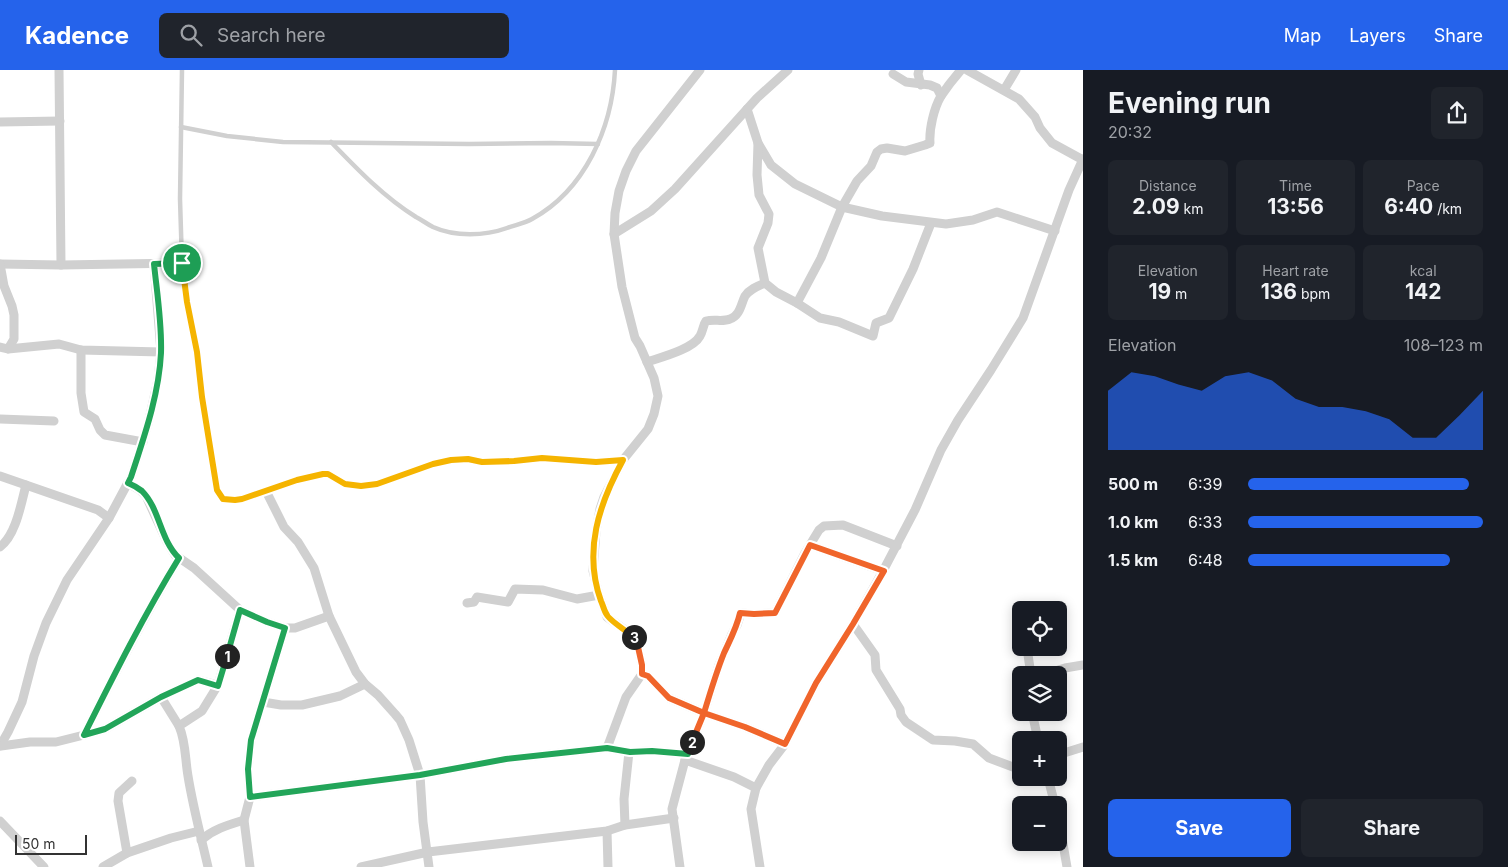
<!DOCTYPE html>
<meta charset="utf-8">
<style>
:root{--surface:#171b24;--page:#20242c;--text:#f1f3f6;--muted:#9ea1a6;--accent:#2563eb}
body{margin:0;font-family:Inter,sans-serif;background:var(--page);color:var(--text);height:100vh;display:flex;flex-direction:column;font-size:19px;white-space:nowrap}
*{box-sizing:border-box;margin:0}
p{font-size:16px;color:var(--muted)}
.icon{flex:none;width:28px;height:28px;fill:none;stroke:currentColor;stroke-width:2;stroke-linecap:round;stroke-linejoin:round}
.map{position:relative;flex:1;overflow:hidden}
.side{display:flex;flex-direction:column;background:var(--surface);width:425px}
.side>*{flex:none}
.tools{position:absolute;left:1012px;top:531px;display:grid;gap:10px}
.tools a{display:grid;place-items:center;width:55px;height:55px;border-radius:8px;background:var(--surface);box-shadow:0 2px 12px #0003;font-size:25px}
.scale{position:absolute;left:15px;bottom:12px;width:72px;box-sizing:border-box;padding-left:5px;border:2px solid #333;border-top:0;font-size:14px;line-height:18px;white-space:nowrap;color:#333;-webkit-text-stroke:4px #fff;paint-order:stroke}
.pin{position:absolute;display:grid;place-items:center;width:42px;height:42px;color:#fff;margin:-21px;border:2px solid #fff;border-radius:50%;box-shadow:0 1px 5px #0007}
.km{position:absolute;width:25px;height:25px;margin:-12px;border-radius:50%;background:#222;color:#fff;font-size:14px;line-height:25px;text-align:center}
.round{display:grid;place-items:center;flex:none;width:52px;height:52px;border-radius:8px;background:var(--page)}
.summary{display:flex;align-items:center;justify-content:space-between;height:85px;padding:0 25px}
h1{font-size:28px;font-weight:700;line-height:38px}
.metrics{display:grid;grid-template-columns:repeat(3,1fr);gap:8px;height:85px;padding:5px 25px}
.metrics div{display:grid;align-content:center;border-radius:8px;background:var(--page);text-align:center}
.metrics b{font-size:21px;font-weight:700}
.metrics small{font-size:14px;font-weight:400}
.metrics p{font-size:14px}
.chart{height:140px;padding:10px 25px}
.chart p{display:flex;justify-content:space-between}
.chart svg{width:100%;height:90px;margin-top:5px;fill:var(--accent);opacity:.7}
.cta{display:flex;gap:10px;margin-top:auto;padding:10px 25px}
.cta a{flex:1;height:58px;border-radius:8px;background:var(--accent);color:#fff;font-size:20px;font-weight:700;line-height:58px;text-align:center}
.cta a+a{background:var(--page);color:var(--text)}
ul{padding:0 25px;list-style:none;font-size:16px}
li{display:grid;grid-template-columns:80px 60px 1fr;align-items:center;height:38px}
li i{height:12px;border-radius:6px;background:var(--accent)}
header{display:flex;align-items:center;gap:30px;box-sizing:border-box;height:70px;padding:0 25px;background:var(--accent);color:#fff}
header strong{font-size:24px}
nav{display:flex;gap:28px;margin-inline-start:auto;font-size:18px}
.search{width:350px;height:45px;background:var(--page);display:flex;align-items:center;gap:12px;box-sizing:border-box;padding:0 18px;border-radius:8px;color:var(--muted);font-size:19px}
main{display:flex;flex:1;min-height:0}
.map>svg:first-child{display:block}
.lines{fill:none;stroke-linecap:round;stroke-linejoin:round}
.lane{stroke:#d0d0d0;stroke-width:4.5}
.street{stroke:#d0d0d0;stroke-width:9}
.split-1-casing{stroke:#fff;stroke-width:10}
.split-2-casing{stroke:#fff;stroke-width:10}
.split-3-casing{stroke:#fff;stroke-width:10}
.split-4-casing{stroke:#fff;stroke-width:10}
.split-1{stroke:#22a559;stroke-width:6}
.split-2{stroke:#22a559;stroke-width:6}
.split-3{stroke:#f0652b;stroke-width:6}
.split-4{stroke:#f5b400;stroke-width:6}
</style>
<header>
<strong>Kadence</strong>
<div class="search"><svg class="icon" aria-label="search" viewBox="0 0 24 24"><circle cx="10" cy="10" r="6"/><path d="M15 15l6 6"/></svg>Search here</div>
<nav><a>Map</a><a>Layers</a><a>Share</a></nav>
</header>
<main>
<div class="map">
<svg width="1083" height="797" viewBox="0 0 1083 797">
<rect width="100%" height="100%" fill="#fff"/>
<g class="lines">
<!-- lane -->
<g class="lane">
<polyline points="182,0 180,129 182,193 187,232 197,283 202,327 217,420 223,429 235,430 242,429 297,410 323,404 329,404 345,413 361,416 377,415 433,393 451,390 468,389 483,392 514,391 542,389 596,392 623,390"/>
<polyline points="181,57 227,66 283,72 469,74 551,73 598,74"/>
<path d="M331 72C358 100 384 127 416 147 422 150 427 154 433 157 455 167 485 166 507 158 515 155 525 153 532 149 585 120 612 58 615 0"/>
</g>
<!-- street -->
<g class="street">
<polyline points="59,0 61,195"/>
<polyline points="700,0 636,81 626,101 619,121 615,143 614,164 622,217 635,268 640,276 654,308 658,326 654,344 648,359 623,390 604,427 600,439 596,461 593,501 599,525 607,547 636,568 642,595 642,604 648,606 669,628 704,643 745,657 785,674"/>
<polyline points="919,0 918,4 921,15"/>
<polyline points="967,0 1019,29 1035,47 1040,58 1052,73 1083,90"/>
<polyline points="893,4 906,12 930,15 937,18 941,26"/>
<polyline points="1004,20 1016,0"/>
<polyline points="747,39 758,73 771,95 795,114 842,137 882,146 946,154 973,150 997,142 1055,161"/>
<polyline points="0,52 60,51"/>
<polyline points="758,73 757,105 759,125 769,144 768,153 758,178 765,213 776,222 797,233 820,248 839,252 873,266 876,253 889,248 913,199 931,153"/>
<polyline points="614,164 651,141 675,119 757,28 788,0"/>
<polyline points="0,194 61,195 182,193"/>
<polyline points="0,194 4,216 12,236 14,245 14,269 8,279"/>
<path d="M797 233 821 188 842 137 857 111 871 96 877 82 881 79 887 78 905 81 925 75 930 73C929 59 934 38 941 26 947 17 954 8 961 0"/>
<polyline points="0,277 8,279 59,274 81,280 161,282"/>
<polyline points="81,280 81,323 84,342 95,349 100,360 105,365 143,372"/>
<path d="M647 292C662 287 693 279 700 266 703 261 703 255 706 251 714 249 723 252 730 249 740 246 741 234 745 226 750 219 758 216 765 213"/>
<polyline points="0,349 54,351"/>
<polyline points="0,406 98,440 109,448"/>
<polyline points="128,413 140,420 146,426 167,472 175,485 194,498 240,540 267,552 285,558 295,558 329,546"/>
<polyline points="266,421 284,457 298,472 314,498 329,546 356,602 365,614 378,625 395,644 400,650 409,670 420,705 423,752 429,797"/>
<polyline points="810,475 883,501"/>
<path d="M0 477C16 465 21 434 26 415"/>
<polyline points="467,533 474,532 477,527 508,532 515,519 543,520 577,529 599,525"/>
<polyline points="853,554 875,585 876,600 900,639 901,645 906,652 933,670 955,671 973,674 989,688 1021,700"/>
<polyline points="1027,578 1031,605"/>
<polyline points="1042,605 1065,598 1083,595"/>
<polyline points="161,627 179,656"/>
<polyline points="263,632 281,635 302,635 340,626 365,614"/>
<polyline points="1032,642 1038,670"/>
<path d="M84 665C114 605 144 546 179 488"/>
<polyline points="0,676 8,662 22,632 34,586 46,553 67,510 109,448 131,407 148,354 158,310 161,282 154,194"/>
<polyline points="1,676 30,672 56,672 84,665 105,659 161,627 198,610 218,615"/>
<polyline points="607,678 626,627 642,604"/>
<polyline points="1059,687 1064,683 1083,677"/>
<polyline points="685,690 734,707 756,718"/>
<polyline points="1048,708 1055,735"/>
<polyline points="250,727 420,705 506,689 607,678 629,682 652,681 688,684"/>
<polyline points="0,751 44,797"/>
<polyline points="1059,751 1067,797"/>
<polyline points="625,755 624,729 629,682"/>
<polyline points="607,761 608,797"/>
<path d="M201 770C214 759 228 755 244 750"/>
<polyline points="127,783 118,731 119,723 132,711"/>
<polyline points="103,797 127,783 171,768 199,761"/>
<path d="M208 797C201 767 193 737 188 706 185 689 186 672 179 656L202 641 218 615 240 540"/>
<polyline points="250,797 244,750 250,727 248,699 251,670 285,558"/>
<polyline points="361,797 428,782 607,761 625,755 674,748"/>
<polyline points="680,797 672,739 685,690 704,643 719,595 732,564 737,555 741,543 754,544 775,543 805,483 819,460 824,456 843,455 897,476"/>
<polyline points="760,797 751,739 756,718 769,695 785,674 816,613 853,554 883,501 915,440 941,380 958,350 991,300 1023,248 1069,120 1083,89"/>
</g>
</g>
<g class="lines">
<defs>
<path id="split-1" d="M182 193 154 194C157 223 162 253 161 283 159 325 144 367 131 407L128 413C133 415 138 418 142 421 160 439 160 470 179 488 144 545 114 605 84 665L105 659 161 627 198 610 218 616 227 586"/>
<polyline id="split-2" points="227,586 240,540 267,552 285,558 251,670 248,699 250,727 420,705 506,689 607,678 630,682 652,681 688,684 692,672"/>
<path id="split-3" d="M634 567 636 568 642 595V604L648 606 669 628 704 643C710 623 716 603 724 583 730 570 737 557 740 543L754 544 775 543 810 475 884 501 853 554 816 613 785 674 745 657 704 643 692 672"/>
<path id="split-4" d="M182 193 187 232 197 282 202 327 217 420 223 429 235 430 242 429 297 410 323 404H328L345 414 361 416 377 414 433 394 451 390 468 389 482 392 514 391 542 388 596 392 623 390C599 434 583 481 601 531 603 535 604 541 607 545 609 550 629 563 634 567"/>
</defs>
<!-- split-1 casing -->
<use href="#split-1" class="split-1-casing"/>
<!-- split-2 casing -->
<use href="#split-2" class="split-2-casing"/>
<!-- split-3 casing -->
<use href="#split-3" class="split-3-casing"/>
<!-- split-4 casing -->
<use href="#split-4" class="split-4-casing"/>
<!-- split-1 -->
<use href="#split-1" class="split-1"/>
<!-- split-2 -->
<use href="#split-2" class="split-2"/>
<!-- split-3 -->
<use href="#split-3" class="split-3"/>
<!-- split-4 -->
<use href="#split-4" class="split-4"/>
</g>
</svg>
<div class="tools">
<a><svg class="icon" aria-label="locate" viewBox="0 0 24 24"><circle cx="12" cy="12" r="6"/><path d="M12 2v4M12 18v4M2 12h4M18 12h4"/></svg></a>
<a><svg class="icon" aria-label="layers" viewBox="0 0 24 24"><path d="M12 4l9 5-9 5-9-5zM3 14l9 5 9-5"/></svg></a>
<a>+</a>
<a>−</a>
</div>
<div class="scale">50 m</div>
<div class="pin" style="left:182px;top:193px;background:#1e9e55"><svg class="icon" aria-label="arrive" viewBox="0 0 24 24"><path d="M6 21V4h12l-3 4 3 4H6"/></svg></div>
<b class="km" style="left:227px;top:586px">1</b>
<b class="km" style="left:692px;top:672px">2</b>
<b class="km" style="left:634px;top:567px">3</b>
</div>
<section class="side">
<div class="summary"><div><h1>Evening run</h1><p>20:32</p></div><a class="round"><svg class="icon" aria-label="share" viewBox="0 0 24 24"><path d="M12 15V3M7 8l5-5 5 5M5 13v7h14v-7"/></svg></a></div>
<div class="metrics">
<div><p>Distance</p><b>2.09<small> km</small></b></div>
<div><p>Time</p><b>13:56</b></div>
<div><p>Pace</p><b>6:40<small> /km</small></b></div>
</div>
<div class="metrics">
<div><p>Elevation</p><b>19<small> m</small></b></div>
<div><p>Heart rate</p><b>136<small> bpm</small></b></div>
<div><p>kcal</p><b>142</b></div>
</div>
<div class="chart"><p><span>Elevation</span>108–123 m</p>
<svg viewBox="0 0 160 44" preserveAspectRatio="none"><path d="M0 44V15L10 6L20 8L30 12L40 15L50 8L60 6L70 10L80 19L90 23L100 23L110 25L120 29L130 38L140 38L150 27L160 15V44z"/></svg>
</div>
<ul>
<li><b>500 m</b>6:39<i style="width:94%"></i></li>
<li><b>1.0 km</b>6:33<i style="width:100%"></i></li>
<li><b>1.5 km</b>6:48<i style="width:86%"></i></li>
</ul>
<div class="cta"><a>Save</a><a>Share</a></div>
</section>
</main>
